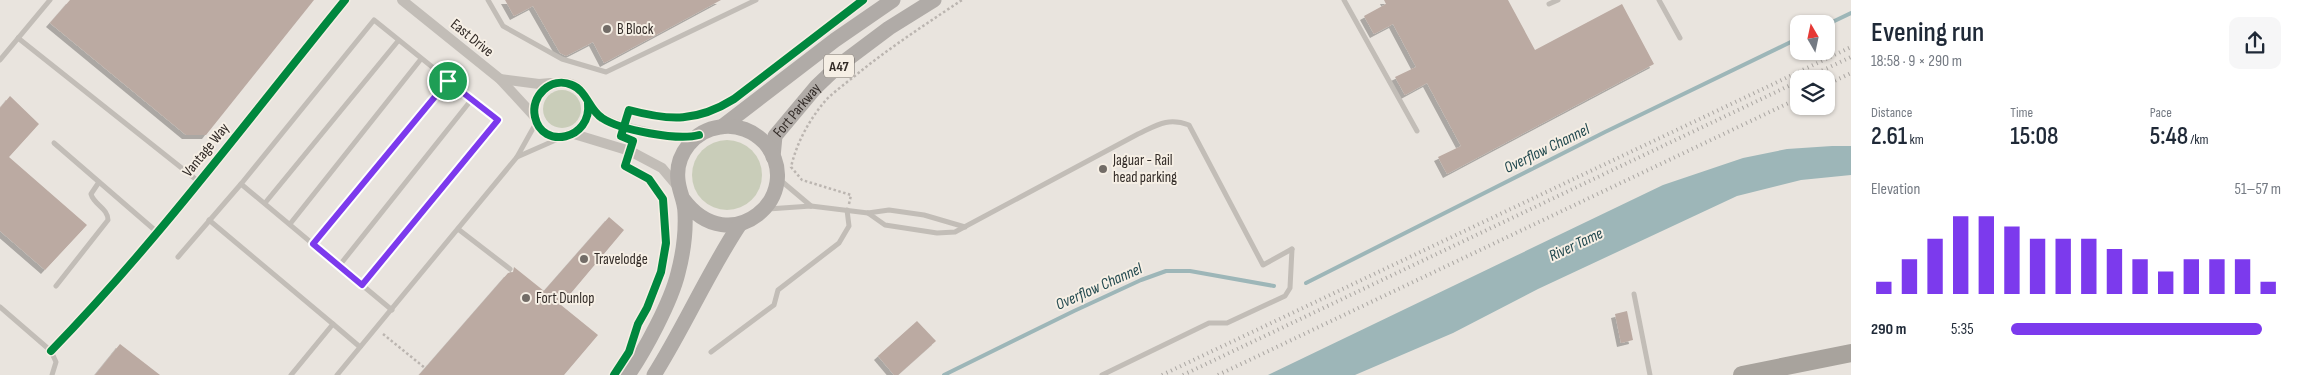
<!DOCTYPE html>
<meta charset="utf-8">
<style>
:root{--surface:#fff;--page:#f6f6f7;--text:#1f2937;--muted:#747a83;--accent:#7c3aed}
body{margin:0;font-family:"Sofia Sans Condensed",sans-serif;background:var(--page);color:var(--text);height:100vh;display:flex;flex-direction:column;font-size:19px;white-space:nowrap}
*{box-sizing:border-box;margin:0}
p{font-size:16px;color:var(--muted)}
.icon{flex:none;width:28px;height:28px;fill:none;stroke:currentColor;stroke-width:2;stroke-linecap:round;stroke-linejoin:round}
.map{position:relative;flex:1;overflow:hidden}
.side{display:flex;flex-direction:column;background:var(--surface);width:450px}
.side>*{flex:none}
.needle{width:32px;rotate:351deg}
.buttons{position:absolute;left:1790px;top:15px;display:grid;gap:10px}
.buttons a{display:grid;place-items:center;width:45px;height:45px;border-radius:10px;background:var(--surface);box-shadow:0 1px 4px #0004;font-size:25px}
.pin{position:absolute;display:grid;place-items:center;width:42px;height:42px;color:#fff;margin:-21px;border:2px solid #fff;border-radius:50%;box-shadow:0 1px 5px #0007}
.round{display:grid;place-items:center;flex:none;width:52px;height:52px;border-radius:10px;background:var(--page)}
.summary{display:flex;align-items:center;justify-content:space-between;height:85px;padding:0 20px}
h1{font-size:28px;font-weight:600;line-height:38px}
.stats{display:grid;grid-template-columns:repeat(3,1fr);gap:8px;height:85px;padding:5px 20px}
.stats div{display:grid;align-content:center}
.stats b{font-size:25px;font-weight:600}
.stats small{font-size:14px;font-weight:400}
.stats p{font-size:14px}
.chart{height:140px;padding:10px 20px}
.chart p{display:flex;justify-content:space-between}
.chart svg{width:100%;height:90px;margin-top:5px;stroke:var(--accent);stroke-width:6}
ul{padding:0 20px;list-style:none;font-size:16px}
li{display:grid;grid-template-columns:80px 60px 1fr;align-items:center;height:38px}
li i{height:12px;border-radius:6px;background:var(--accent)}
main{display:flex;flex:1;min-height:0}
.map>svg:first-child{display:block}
.green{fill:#c9cdb9}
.water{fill:#9db6b8}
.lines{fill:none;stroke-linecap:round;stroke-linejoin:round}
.stream{stroke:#9db6b8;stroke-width:4}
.building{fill:#bbaaa2;filter:url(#shadow)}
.path{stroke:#bbb5b0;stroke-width:2.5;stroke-dasharray:2.5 2.5;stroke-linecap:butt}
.service{stroke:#c2bdb7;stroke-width:5}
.minor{stroke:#c2bdb7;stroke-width:10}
.primary{stroke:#b0aba7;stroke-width:15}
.motorway{stroke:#a8a39d;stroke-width:18}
.rail{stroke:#aaa6a2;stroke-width:4;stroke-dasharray:1 4;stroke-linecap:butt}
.cycleway-casing{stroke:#f6efe5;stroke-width:11}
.cycleway{stroke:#00873e;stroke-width:8}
.route-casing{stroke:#fff;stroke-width:10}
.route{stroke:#7c3aed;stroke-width:6}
.poi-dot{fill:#726c67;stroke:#f6efe5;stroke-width:2}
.labels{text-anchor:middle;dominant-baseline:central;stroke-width:4;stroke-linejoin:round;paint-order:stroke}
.shield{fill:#f6efe5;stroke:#6d6660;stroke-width:1}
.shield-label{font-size:14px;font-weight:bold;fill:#322b27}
.poi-label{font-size:15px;fill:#322b27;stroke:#f6efe5;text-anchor:start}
.street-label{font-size:15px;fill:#322b27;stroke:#f6efe5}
.water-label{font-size:16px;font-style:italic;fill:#21484e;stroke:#f6efe5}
</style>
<main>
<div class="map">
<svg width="1851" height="375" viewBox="0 0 1851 375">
<defs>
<filter id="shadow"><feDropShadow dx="-4" dy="4" stdDeviation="0" flood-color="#0004"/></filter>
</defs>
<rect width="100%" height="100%" fill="#e9e4de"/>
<!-- green -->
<g class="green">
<circle cx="562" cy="109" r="19"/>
<circle cx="727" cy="175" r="35"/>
</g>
<!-- water -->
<polygon class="water" points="1832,146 1851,146 1851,175 1801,180 1737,196 1538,289 1453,333 1355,375 1268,375 1663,185 1743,158 1787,149"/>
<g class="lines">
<!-- stream -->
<g class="stream">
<polyline points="1826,25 1851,13"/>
<polyline points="1306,283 1605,132 1799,38"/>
<polyline points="944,375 1074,311 1141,280 1166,271 1190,271 1274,286"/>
</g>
</g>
<!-- building -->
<g class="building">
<polygon points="70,0 314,0 206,135 186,135 50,23"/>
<polygon points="505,0 721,0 604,63 593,42 566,56 560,53 533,6 514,16"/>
<polygon points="1384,0 1508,0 1535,50 1622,4 1654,64 1447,174 1438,157 1461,146 1427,83 1405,95 1395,77 1416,67 1393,24 1374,34 1364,16 1386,4"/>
<polygon points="10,96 39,124 9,157 87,225 45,270 0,231 0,108"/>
<polygon points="609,217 624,230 561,305 598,335 564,375 419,375 508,273 513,272 514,267 544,291"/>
<polygon points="1627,311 1633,340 1621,343 1615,314"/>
<polygon points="917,321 936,341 898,375 894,375 878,356"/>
<polygon points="120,344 160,375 95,375"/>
</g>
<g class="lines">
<!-- path -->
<g class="path">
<path d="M849 204 851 195 802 180 791 167C797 142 809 120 826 100 835 91 846 83 856 75 889 48 926 24 962 0"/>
<polyline points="383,334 425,368"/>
</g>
<!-- service -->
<g class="service">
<polyline points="488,0 503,26 562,59 606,72 756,0"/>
<polyline points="1344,0 1417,131"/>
<polyline points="1659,0 1680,38"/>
<polyline points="1549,4 1558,0"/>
<polyline points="18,38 198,181"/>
<polyline points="0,60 50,0"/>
<polyline points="54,143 157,232"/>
<polyline points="517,157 558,139"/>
<polyline points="779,179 811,206"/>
<polyline points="241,184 362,285"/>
<polyline points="265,203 398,41"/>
<polyline points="768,209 811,206 868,213 889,210 924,215 965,227"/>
<path d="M868 213 885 225 937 233 955 232 1138 134C1157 125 1168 117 1189 125L1263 265 1292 249"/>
<polyline points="209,220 333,324"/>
<polyline points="290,224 421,59"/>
<polyline points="458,229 510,269"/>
<polyline points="313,243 448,81"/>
<polyline points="178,257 241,184 374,20 498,120 362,285 392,310"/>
<polyline points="339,266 472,99"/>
<path d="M56 286 108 220C108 208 94 205 91 194L99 182"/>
<polyline points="1634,294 1650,375"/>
<polyline points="0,307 51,351 56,362 52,375"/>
<polyline points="711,352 774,305 778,290 839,243 849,226 847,210"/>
<polyline points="291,375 333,324 360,347"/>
<polyline points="337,375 517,157 536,123"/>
<polyline points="1102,375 1209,323 1227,323 1285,296 1290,288 1292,249"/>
</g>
<!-- minor -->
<g class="minor">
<polyline points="402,0 500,79 535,117"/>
<polyline points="500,79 539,84 551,83"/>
<path d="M588 103C592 139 543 150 535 118 530 97 550 77 571 84 586 90 589 108 601 117 616 128 679 141 697 136"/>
<polyline points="574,134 630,151 662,168 678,187"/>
<path d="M51 351C157 242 249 118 345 0"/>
</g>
<!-- primary -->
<g class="primary">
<polyline points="723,126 835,40 893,0"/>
<path id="s1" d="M773 157 775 136 816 87 837 67 889 28 934 0"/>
<path d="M628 375C645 350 671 302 678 273 683 254 686 234 685 213 685 201 679 192 678 180 675 154 695 130 720 127 737 124 754 131 765 143 808 195 730 263 683 199"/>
<path d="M654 375C685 326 708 272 740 224"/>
</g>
<!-- motorway -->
<polyline class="motorway" points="1742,375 1851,353"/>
<!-- rail -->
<g class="rail">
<polyline points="1804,79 1851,57"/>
<polyline points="1826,85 1851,73"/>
<polyline points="1162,375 1851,47"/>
<polyline points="1183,375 1799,81"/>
<polyline points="1218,375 1799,98"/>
</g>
<defs>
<g id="cycleway">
<path d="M588 103C592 140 542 150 535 117 530 96 551 76 572 85 587 91 589 110 602 118 620 130 678 141 699 135"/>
<path d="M51 351C157 242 249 118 345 0"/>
<path d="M614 375 629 352 638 324 647 308 661 272 666 243 663 199 649 179 625 166 633 141 621 136 629 110C670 121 697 122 734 99L863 0"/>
</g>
</defs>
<!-- cycleway casing -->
<use href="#cycleway" class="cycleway-casing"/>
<!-- cycleway -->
<use href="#cycleway" class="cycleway"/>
</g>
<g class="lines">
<defs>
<polygon id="route" points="448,81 498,120 362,285 313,244"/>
</defs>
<!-- route casing -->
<use href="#route" class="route-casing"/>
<!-- route -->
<use href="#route" class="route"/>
</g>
<!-- markers -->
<g class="poi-dot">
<circle cx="607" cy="29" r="5"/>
<circle cx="1103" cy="169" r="5"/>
<circle cx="584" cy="259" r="5"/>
<circle cx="526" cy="298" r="5"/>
</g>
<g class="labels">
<!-- shield labels -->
<rect class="shield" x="824" y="54.5" width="30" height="23" rx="4"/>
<g class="shield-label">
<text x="839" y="66">A47</text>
</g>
<!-- poi labels -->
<g class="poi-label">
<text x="617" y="29">B Block</text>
<text x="1113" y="160">Jaguar - Rail<tspan x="1113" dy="17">head parking</tspan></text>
<text x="594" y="259">Travelodge</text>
<text x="536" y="298">Fort Dunlop</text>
</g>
<!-- street labels -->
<g class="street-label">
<text transform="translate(472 38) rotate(39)">East Drive</text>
<text stroke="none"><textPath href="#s1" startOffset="55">Fort Parkway</textPath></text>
<text transform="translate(206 150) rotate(-51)">Vantage Way</text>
</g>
<!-- water labels -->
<g class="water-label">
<text transform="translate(1547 149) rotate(-26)">Overflow Channel</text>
<text transform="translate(1576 245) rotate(-25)">River Tame</text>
<text transform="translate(1099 287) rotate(-24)">Overflow Channel</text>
</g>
</g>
</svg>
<div class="buttons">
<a><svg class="needle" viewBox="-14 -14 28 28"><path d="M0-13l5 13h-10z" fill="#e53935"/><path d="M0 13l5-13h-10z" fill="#747a83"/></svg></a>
<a><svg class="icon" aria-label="layers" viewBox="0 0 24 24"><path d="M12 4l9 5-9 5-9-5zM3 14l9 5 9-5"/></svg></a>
</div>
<div class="pin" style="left:448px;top:81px;background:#1e9e55"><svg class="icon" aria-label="arrive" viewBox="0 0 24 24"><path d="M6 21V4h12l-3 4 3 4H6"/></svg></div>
</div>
<section class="side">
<div class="summary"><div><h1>Evening run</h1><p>18:58 · 9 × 290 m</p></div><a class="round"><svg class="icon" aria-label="share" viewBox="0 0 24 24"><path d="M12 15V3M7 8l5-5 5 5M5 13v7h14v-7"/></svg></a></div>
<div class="stats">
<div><p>Distance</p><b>2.61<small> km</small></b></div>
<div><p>Time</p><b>15:08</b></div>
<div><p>Pace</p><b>5:48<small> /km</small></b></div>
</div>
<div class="chart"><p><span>Elevation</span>51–57 m</p>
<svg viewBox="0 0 160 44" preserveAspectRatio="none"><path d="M5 44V38M15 44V27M25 44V17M35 44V6M45 44V6M55 44V11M65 44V17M75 44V17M85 44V17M95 44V22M105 44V27M115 44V33M125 44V27M135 44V27M145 44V27M155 44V38"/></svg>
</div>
<ul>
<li><b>290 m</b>5:35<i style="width:93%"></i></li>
</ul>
</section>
</main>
